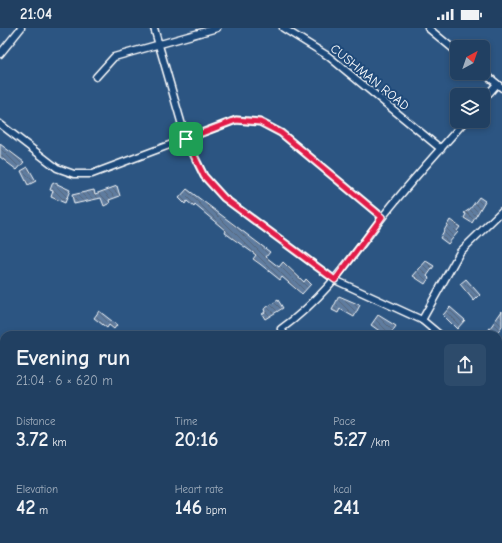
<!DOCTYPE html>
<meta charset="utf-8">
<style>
:root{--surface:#214062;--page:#2d4b6b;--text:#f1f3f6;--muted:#a2afbe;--line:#3e5977}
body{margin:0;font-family:"Comic Neue",sans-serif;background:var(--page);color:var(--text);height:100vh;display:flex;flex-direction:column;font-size:15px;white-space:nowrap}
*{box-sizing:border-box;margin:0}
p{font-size:13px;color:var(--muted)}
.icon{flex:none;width:22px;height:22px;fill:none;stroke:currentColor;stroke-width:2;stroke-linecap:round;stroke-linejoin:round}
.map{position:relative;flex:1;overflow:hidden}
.panel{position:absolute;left:0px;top:303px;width:502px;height:212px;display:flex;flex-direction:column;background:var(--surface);border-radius:12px 12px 0 0;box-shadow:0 2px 6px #0003,0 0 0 1px var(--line)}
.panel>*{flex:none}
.needle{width:26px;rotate:40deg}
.fabs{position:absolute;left:450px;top:12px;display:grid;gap:8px}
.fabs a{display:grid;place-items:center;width:40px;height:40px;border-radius:6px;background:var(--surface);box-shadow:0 2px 6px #0003,0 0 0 1px var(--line);font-size:20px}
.pin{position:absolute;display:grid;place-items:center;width:34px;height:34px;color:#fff;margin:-17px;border-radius:8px;box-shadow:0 2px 6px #0006}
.round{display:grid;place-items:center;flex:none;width:42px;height:42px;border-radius:6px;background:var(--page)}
.overview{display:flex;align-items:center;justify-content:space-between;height:68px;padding:0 16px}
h1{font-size:22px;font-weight:800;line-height:30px}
.metrics{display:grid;grid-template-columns:repeat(3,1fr);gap:6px;height:68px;padding:4px 16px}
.metrics div{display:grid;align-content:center}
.metrics b{font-size:20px;font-weight:800}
.metrics small{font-size:11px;font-weight:400}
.metrics p{font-size:11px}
.status{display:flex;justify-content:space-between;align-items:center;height:28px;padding:0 20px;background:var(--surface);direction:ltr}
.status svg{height:11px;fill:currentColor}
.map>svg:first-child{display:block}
.garden{fill:url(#garden-furrows);stroke:#a4b5c8}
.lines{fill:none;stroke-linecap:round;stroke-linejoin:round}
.stream{stroke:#acbcce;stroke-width:1.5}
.building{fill:url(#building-back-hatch);stroke:#fff}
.minor-casing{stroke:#fff;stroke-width:9}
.secondary-casing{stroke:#fff;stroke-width:11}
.minor{stroke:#1f4a7a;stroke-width:6}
.secondary{stroke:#1f4a7a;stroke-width:8}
.route-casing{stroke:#fff;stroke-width:8}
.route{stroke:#e11d48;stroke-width:5}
.labels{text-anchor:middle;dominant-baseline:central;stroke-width:4;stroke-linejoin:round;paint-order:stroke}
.street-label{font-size:13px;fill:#fff;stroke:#1f4a7a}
</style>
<div class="status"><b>21:04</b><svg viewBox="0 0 49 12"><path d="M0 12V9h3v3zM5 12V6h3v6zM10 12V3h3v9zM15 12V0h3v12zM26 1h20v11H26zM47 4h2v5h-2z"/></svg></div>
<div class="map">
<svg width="502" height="515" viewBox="0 0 502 515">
<defs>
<pattern id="garden-furrows" width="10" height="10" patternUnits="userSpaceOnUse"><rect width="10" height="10" fill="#486b92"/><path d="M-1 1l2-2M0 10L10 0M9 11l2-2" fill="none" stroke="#6381a2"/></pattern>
<pattern id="building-back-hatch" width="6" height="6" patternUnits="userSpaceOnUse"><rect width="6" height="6" fill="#5e7c9f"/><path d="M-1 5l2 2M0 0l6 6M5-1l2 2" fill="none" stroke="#56667a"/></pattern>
</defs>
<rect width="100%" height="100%" fill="#2c5582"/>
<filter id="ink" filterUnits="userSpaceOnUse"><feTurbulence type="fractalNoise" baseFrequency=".025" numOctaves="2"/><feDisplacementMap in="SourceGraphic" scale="8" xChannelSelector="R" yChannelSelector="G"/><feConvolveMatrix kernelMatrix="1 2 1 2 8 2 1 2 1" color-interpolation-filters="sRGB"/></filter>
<g filter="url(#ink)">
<!-- garden -->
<polygon class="garden" points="0,403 4,405 4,451 0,460"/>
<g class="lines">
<!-- stream -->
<g class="stream">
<polyline points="498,479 502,478"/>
<polyline points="0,498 4,500"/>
<polyline points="31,511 41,515"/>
<polyline points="482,515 484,511"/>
</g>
</g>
<!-- building -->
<g class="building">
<polygon points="0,116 24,134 17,142 0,129"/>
<polygon points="28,139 36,153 28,157 21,143"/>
<polygon points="53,154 70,162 65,175 51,169 53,163 50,162"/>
<polygon points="117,158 120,168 109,172 110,175 104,178 101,170 74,176 72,167 94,162 95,166"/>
<polygon points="187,161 270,224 266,229 279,239 283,234 304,254 306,251 311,256 302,266 282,249 280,252 260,236 253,231 256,227 225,205 226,203 195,177 194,179 187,173 185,176 179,170"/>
<polygon points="479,169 485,173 472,195 464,190 466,186 464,185 470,181"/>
<polygon points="450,192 460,199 457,203 458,204 448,216 440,210"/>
<polygon points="426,233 434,238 427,248 429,250 425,256 413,248"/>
<polygon points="466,251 480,267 474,273 460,256"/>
<polygon points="339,268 360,277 354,289 340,281 338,285 332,282"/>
<polygon points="278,272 283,280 265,291 262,286 265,284 264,281"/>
<polygon points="450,279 465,292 457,301 443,287"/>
<polygon points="99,283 117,297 114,301 109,297 107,300 94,290"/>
<polygon points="502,283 502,298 496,307 485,307"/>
<polygon points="378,287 396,298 390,307 385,307 371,297"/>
</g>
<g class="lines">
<defs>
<g id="minor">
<polyline points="154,0 186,111 204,148 224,170 335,252 422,292 440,307"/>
<polyline points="283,0 328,28 441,121"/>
<polyline points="428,0 457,24"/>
<polyline points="0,26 21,0"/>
<polyline points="483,44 502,60"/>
<polyline points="96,49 114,29 217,0"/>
<polyline points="483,72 497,56"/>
<polyline points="0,96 57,140 74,146 92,146 236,92 260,94 281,105 382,189"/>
<polyline points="422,292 460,224 502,183"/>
<path d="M285 307 281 301C325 269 349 233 381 191 407 157 437 125 465 93"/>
<polyline points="498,356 502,360"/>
</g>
<g id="secondary">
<polyline points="0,395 4,397"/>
<polyline points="498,416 502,411"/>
<polyline points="498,431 502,426"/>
<polyline points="278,511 294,515"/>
<polyline points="414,515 417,511"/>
<polyline points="427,515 431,511"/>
</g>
</defs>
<!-- minor casing -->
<use href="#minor" class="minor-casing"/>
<!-- secondary casing -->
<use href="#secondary" class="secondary-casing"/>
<!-- minor -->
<use href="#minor" class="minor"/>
<!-- secondary -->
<use href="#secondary" class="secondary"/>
</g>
</g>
<g class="lines" filter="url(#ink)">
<defs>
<polygon id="route" points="236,92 260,94 281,105 382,189 335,252 224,170 204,148 186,111"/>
</defs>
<!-- route casing -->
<use href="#route" class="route-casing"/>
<!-- route -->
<use href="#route" class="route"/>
</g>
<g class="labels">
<!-- street labels -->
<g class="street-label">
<text transform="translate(370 49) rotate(39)">CUSHMAN ROAD</text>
</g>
</g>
</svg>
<div class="fabs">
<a><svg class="needle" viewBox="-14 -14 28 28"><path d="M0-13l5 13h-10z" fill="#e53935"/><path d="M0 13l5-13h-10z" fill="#a2afbe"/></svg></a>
<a><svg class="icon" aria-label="layers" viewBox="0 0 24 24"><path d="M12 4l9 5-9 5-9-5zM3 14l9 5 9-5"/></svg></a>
</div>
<div class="pin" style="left:186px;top:111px;background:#1e9e55"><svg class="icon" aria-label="arrive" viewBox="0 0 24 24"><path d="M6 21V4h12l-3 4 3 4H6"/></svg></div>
<section class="panel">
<div class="overview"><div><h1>Evening run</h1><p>21:04 · 6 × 620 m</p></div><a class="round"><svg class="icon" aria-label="share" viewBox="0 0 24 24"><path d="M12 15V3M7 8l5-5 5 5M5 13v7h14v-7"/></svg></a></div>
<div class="metrics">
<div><p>Distance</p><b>3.72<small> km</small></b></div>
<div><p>Time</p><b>20:16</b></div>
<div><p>Pace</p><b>5:27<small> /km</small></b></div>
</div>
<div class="metrics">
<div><p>Elevation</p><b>42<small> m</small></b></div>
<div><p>Heart rate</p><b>146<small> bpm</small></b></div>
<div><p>kcal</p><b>241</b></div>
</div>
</section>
</div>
